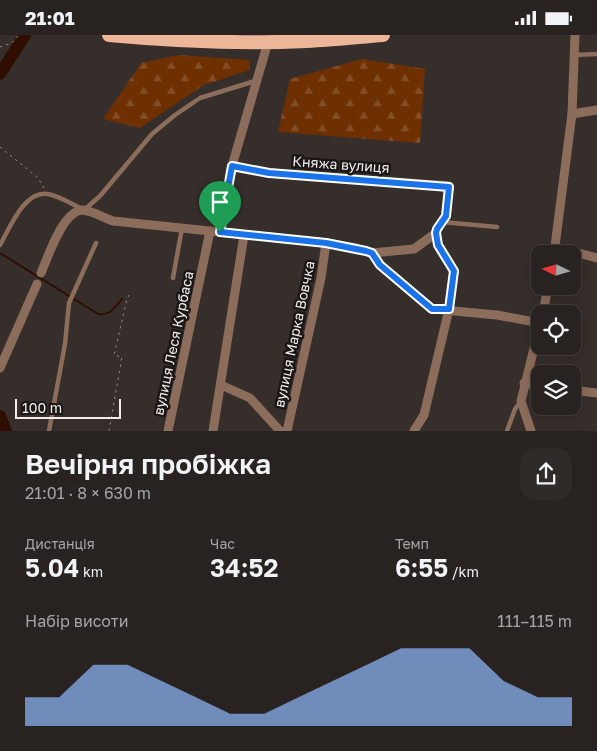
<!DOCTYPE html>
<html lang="uk">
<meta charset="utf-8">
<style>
:root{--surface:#282220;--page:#302a29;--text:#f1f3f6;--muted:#a5a4a5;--line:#443f3e;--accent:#8db9fc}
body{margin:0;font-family:"Golos Text",sans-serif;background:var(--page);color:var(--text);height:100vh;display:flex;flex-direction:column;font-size:19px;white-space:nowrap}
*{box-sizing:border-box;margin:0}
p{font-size:16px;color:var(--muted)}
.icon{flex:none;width:28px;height:28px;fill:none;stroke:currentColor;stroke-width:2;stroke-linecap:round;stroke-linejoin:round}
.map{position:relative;height:396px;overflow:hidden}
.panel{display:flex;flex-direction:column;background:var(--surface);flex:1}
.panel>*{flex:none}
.needle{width:32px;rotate:275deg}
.tools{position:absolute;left:531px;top:210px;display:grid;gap:10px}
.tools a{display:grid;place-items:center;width:50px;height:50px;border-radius:10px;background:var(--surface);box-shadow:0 2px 12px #0003,0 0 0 1px var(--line);font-size:25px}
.scale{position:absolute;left:15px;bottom:12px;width:106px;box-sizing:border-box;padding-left:5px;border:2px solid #f2edea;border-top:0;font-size:14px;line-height:18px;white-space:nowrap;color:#f2edea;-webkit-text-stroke:4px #1b1716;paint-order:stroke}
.pin{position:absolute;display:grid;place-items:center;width:42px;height:42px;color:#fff;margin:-51px -21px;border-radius:50% 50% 50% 0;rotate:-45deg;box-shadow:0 0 5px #0007}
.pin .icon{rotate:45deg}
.round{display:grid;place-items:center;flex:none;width:52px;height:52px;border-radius:15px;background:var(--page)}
.summary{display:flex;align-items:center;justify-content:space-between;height:85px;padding:0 25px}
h1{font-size:28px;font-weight:600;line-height:38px}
.metrics{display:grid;grid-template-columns:repeat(3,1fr);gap:8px;height:85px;padding:5px 25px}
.metrics div{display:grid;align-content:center}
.metrics b{font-size:25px;font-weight:600}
.metrics small{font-size:14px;font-weight:400}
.metrics p{font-size:14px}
.chart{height:140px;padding:10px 25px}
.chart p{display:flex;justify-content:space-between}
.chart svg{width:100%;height:90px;margin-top:5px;fill:var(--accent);opacity:.7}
.status{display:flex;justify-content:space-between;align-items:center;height:35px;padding:0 25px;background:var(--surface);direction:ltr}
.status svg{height:14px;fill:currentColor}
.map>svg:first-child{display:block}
.forest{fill:url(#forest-firs)}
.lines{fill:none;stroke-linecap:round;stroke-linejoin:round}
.stream{stroke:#2f0d00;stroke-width:2}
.river{stroke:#2f0d00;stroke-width:12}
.path{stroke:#8e8784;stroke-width:1;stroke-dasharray:2.5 4;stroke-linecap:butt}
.service{stroke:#8c6c5b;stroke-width:4.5}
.minor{stroke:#8c6c5b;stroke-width:9}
.trunk{stroke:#eeb698;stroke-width:14}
.route-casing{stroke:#fff;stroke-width:10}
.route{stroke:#1a73e8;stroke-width:6}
.labels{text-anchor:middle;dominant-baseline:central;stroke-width:5;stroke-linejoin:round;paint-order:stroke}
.street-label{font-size:14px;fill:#f2edea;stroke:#1b1716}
</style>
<div class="status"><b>21:01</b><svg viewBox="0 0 49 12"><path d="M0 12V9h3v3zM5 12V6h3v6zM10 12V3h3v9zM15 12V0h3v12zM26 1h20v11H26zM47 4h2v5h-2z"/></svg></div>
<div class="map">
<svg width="597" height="396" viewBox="0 0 597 396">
<defs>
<pattern id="forest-firs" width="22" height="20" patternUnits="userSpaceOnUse" patternTransform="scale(1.25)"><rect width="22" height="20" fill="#6e2f01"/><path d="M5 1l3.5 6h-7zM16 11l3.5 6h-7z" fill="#834d26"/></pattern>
</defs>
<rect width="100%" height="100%" fill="#362e2a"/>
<!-- forest -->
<g class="forest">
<polygon points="178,20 250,25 250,35 204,50 140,93 103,84 141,28"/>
<polygon points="362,24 425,34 420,108 278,97 290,44"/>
</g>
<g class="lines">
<!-- stream -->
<path class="stream" d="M0 218 98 279C110 281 115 272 122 264"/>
<!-- river -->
<g class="river">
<polyline points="0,39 25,0"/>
<polyline points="0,381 6,396"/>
</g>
<!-- path -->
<g class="path">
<polyline points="0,12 12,8 19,0"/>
<polyline points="0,112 38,143 44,153"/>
<polyline points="109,396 122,322 114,320 127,264 129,260"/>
</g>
<!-- service -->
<g class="service">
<polyline points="574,20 597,19"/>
<polyline points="442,187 497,192"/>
<path d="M0 210C10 193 24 155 48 159 60 161 73 170 84 175L100 161 152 99 175 80 200 63 255 46"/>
<polyline points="173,243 182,193"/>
<polyline points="49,396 65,309 69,268 96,208"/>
<polyline points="507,396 515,374 521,366"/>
</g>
<!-- minor -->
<g class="minor">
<polyline points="572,79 597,75"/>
<polyline points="232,131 269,138 449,151 446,181 437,194 436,198 438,210 454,236 449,274 424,380 414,396"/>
<polyline points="220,197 232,131 268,7"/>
<polyline points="555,212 597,223"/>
<polyline points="372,218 414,214 436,198"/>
<polyline points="554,219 572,79 575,0"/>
<path d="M41 238C48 222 63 175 83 175 92 176 105 183 113 186L326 208 356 213 372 218 380 230 432 274 497 280 540 288"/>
<polyline points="543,279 548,251"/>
<polyline points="0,333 37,249"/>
<polyline points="524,348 540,351"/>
<polyline points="221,350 250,363 280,396"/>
<polyline points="572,355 597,358"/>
<polyline points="168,396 210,196"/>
<polyline points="213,396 244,200"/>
<polyline points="287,396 321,243 326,208"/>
<polyline points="531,396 521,366 540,289"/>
</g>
<!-- trunk -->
<path class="trunk" d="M109 0C174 6 242 9 307 6 333 5 358 2 383 0"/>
</g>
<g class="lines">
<defs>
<polygon id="route" points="232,131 269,138 449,152 446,181 437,194 436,198 438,210 454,236 449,274 432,274 380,230 372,218 366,216 326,208 220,197"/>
</defs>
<!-- route casing -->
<use href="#route" class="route-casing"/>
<!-- route -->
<use href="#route" class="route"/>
</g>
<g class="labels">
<!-- street labels -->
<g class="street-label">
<text transform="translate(341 129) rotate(4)">Княжа вулиця</text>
<text transform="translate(294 299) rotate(-78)">вулиця Марка Вовчка</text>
<text transform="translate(173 308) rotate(-78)">вулиця Леся Курбаса</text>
</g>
</g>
</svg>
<div class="tools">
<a><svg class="needle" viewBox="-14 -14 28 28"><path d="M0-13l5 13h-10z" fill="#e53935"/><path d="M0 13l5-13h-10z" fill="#a5a4a5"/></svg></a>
<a><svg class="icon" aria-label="locate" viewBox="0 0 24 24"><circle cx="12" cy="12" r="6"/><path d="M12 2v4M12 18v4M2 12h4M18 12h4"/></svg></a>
<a><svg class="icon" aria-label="layers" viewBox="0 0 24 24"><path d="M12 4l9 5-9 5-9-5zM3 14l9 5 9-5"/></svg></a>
</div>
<div class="scale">100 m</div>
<div class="pin" style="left:220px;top:197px;background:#1e9e55"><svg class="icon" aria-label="arrive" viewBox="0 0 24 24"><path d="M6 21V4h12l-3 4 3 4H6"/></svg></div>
</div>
<section class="panel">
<div class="summary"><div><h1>Вечірня пробіжка</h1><p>21:01 · 8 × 630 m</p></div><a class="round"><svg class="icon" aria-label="share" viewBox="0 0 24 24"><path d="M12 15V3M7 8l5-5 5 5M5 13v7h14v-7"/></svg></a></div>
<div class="metrics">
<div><p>Дистанція</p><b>5.04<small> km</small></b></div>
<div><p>Час</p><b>34:52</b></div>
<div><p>Темп</p><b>6:55<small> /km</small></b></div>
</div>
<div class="chart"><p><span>Набір висоти</span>111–115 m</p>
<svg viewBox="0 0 160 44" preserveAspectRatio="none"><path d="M0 44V30L10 30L20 14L30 14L40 22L50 30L60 38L70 38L80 30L90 22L100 14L110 6L120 6L130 6L140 22L150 30L160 30V44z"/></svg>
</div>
</section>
